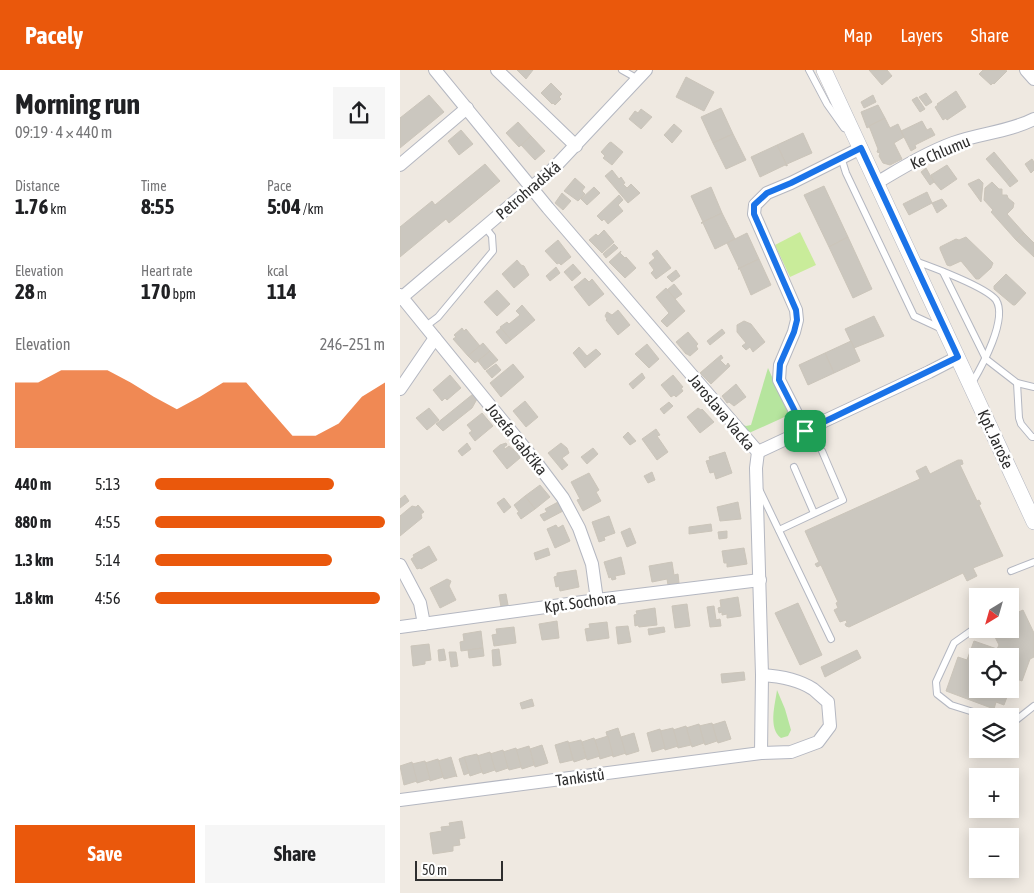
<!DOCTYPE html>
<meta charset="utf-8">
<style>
:root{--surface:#fff;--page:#f6f6f6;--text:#202124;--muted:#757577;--accent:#ea580c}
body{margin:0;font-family:"Asap Condensed",sans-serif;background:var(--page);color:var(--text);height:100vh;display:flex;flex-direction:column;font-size:19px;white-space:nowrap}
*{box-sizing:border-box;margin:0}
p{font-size:16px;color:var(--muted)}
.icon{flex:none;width:28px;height:28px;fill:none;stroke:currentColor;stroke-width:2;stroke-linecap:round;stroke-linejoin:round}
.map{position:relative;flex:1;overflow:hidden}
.side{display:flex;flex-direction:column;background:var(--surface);width:400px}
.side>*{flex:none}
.needle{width:32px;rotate:217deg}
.fabs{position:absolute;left:569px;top:518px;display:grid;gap:10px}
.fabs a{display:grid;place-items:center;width:50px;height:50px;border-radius:0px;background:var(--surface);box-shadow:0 2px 12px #0003;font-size:25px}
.scale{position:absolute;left:15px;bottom:12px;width:88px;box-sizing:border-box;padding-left:5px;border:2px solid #2e2e2e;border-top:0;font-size:14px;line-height:18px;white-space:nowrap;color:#2e2e2e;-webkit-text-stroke:4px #fff;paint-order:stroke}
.pin{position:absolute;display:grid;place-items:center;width:42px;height:42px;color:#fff;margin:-21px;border-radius:10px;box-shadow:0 2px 8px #0006}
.round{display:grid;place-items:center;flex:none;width:52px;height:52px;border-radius:0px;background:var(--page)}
.summary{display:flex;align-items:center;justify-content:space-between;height:85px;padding:0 15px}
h1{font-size:28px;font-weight:700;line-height:38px}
.stats{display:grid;grid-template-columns:repeat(3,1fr);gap:8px;height:85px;padding:5px 15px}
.stats div{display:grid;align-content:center}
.stats b{font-size:21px;font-weight:700}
.stats small{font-size:14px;font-weight:400}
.stats p{font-size:14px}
.chart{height:140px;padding:10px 15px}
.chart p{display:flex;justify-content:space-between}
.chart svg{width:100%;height:90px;margin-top:5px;fill:var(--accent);opacity:.7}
.action{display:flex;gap:10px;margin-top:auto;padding:10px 15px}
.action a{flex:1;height:58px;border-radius:0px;background:var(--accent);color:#fff;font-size:20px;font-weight:700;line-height:58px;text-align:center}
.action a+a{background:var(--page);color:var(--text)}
ul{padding:0 15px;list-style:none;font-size:16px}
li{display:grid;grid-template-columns:80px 60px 1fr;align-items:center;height:38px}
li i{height:12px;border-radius:6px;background:var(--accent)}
header{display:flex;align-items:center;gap:30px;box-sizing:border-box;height:70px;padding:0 25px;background:var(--accent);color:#fff}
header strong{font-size:24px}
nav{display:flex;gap:28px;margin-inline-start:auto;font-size:18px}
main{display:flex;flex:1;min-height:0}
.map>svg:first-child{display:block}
.green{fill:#b6e59e}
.pitch{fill:#c9ec9a}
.building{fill:#cbc7bf;stroke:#cbc5ba;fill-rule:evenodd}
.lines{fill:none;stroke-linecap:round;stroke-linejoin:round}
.service-casing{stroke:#b4b7c1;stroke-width:8}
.minor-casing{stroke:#b4b7c1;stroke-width:14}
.tertiary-casing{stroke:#b4b7c1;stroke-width:16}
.service{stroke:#fff;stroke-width:6}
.minor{stroke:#fff;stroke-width:12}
.tertiary{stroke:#fff;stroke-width:15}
.route-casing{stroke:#fff;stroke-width:10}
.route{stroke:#1a73e8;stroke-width:6}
.labels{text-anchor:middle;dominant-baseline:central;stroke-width:5;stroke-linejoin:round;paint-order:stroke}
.street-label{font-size:16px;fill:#2e2e2e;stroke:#fff}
</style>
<header>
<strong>Pacely</strong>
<nav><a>Map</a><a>Layers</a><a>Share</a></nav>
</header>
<main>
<section class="side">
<div class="summary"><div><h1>Morning run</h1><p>09:19 · 4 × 440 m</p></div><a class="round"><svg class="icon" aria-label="share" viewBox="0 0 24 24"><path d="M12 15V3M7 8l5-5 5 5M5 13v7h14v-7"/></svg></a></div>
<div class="stats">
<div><p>Distance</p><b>1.76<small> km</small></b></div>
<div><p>Time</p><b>8:55</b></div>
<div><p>Pace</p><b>5:04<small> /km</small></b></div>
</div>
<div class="stats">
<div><p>Elevation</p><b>28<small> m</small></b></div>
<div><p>Heart rate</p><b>170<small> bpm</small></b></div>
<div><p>kcal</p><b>114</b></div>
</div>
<div class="chart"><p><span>Elevation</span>246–251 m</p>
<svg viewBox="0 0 160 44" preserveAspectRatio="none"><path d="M0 44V12L10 12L20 6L30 6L40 6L50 12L60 19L70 25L80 19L90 12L100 12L110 25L120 38L130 38L140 32L150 19L160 12V44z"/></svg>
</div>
<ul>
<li><b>440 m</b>5:13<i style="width:78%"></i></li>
<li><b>880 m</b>4:55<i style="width:100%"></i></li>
<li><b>1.3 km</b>5:14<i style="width:77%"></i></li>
<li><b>1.8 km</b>4:56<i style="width:98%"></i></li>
</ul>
<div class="action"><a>Save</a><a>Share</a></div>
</section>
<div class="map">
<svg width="634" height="823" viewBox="0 0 634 823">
<rect width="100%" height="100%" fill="#efe9e1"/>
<!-- green -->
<g class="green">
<polygon points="368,298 389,345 349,363 341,354 346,356 351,355"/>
<path d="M377 620 385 639 391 660 388 666 381 668C368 658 375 635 377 620Z"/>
</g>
<!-- pitch -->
<polygon class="pitch" points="400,162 416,195 390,207 375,175"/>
<!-- building -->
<g class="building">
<polygon points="117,0 133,0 126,9"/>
<polygon points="469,0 487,0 492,6 482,15"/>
<polygon points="583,0 605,0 607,1 594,14 593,13 591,15 579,4"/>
<polygon points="286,7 314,22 304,41 276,27"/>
<polygon points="151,13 162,24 159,27 161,29 155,35 153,33 152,34 141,23"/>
<polygon points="556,21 566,37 547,50 546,48 543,50 535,37 538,35 537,34"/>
<polygon points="526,23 532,32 526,36 519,27"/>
<polygon points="29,25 44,42 0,78 0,48"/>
<polygon points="473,25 476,32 464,38 461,32"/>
<polygon points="517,27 525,39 520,42 512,30"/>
<polygon points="478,35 485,48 467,58 461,42"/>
<polygon points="321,38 333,64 313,73 301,47"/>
<polygon points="241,39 252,47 241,59 229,49 235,41 238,43"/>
<polygon points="485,48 490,58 498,54 504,67 494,73 502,89 490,95 483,93 479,86 480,83 477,82 478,79 469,56"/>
<polygon points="522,51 527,60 531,58 535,65 515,75 516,78 511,81 501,61"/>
<polygon points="118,52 131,66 119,77 106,63"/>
<polygon points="274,54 282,61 272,73 264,65"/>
<polygon points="61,60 73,74 59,85 48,71"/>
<polygon points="403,63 412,83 387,94 387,96 377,75"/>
<polygon points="333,64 346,90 326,99 313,73"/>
<polygon points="131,66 145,81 135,90 121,75"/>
<polygon points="211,72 223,82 212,95 203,88 205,86 201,82 209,73"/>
<polygon points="377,75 387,96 385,95 360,107 351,87"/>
<polygon points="594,82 613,105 606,112 586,89"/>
<polygon points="632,89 634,92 634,100 631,103 625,94"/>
<polygon points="85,94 100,111 49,153 46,149 0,187 0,157 32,131 35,135"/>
<polygon points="547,95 557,109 541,120 534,112 531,105"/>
<polygon points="526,98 534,112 530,115 521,102"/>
<polygon points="212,100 219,109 221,107 225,113 223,114 227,118 231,114 240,123 228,133 205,106"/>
<polygon points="613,105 618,111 610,117 606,112"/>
<polygon points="175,108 185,117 182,121 185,124 178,131 164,121"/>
<polygon points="579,109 583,113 581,132 568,114"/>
<polygon points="592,112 599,119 602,119 602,125 607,125 608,128 614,133 613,138 607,144 624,163 616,170 591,142 593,140 584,130 585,118"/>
<polygon points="424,116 448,167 429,177 404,125"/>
<polygon points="194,117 200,123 187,135 181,129"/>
<polygon points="311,117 322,143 301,153 303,152 291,126"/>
<polygon points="527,122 532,133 509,145 503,134"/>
<polygon points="162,123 171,131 163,140 155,133"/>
<polygon points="219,125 223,130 218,135 223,141 208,154 204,149 202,151 197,146"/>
<polygon points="542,129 547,136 537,143 532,133"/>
<polygon points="322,143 335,169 315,179 303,153 301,153"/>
<polygon points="204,160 214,172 202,183 189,170 196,164 198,166"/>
<polygon points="347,163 359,189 338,199 339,198 327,173"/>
<polygon points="624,163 634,173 634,187 616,170"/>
<polygon points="448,167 472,219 453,228 429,177"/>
<polygon points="566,167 593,193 591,198 579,209 576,209 561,191 550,196 547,195 540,179 540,177 556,169 559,170"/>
<polygon points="158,170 171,187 161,195 159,193 157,194 145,181"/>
<polygon points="214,174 218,178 206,188 203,184"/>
<polygon points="257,180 271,198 256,209 251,203 254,200 249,193 255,188 252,184"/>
<polygon points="221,181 220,183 225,188 226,187 236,198 225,208 209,192"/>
<polygon points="359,189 371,215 351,225 340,199 338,199"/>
<polygon points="117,190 121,195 124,196 129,205 114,218 102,204"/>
<polygon points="173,194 181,203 172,211 164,202"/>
<polygon points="156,197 160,203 150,211 146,206"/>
<polygon points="276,200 280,206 272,212 267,207"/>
<polygon points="606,204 626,223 615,235 613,235 594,219 594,216"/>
<polygon points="185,208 189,212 192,209 204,224 189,236 174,217"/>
<polygon points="274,214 282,224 275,229 267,220"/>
<polygon points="266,218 285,241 267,257 261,251 269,243 256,227"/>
<polygon points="97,220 110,234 97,246 84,232"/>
<polygon points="122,235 135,250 111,270 100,257 107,252 109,254 120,245 116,241"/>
<polygon points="218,240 230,255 218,265 206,250 207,249 205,246 207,242 212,245"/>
<polygon points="474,246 484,266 454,278 445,259"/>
<polygon points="344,251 351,254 365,272 353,282 350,277 346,280 342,276 346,273 337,262 337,255"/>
<polygon points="62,258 64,261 66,259 80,276 68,286 53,269 56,267 54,265"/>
<polygon points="101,258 111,270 106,274 96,262"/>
<polygon points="322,259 325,263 310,275 307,271"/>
<polygon points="288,262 298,274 296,276 298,279 290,286 287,284 286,284 276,272"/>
<polygon points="451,271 460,291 434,303 425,283"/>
<polygon points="83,273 90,281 75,293 68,286"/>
<polygon points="247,274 259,289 249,298 235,284"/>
<polygon points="179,277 187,286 196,279 201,284 185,298 173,283"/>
<polygon points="90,281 98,290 85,300 78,291"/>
<polygon points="425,283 434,303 408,315 399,295"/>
<polygon points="321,285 323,288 320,290 326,296 328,293 330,296 311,314 300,303"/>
<polygon points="96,294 101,300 92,308 86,301"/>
<polygon points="113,294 124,307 101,327 90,313"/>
<polygon points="242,303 245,308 233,319 229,314"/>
<polygon points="50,305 61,318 47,330 45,328 42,331 33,320"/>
<polygon points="273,305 283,317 281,318 283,321 276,327 274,325 271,327 261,315"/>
<polygon points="336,314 346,327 334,336 329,332 327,333 322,326"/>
<polygon points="73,324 77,329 72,338 43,361 36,354"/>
<polygon points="125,331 138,347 126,357 113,341"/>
<polygon points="269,332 273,336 264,344 260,339"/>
<polygon points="29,338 39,350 27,360 16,348"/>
<polygon points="298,338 301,340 302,339 314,352 300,363 287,347"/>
<polygon points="82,343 93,356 75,371 69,363 72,361 67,355"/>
<polygon points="256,359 260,365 257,366 268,382 257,390 242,369"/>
<polygon points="228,362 236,371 230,375 223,367"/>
<polygon points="67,373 71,379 62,386 58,381"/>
<polygon points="106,373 107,375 104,377 105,379 109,376 120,385 120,388 107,399 93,381 100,375"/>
<polygon points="161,373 167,378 169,383 162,388 168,395 162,400 148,383"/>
<polygon points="193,378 198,384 187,394 181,387"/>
<polygon points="325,382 332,403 316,409 314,402 310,403 306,391 310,390 309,387"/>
<polygon points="558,390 562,390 563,394 560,395 577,431 579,430 581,434 579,435 603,486 573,498 577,506 567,511 563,503 449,557 446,556 445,554 447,553 446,550 440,552 434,540 438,538 436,533 438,532 421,495 417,497 415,494 419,492 405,461 520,409 516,401 526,396 530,404"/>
<polygon points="252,402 255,410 248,413 244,406"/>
<polygon points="189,403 199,420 196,422 201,431 183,441 177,430 180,429 171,412"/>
<polygon points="140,415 150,427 135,439 125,426"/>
<polygon points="5,425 9,431 0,438 0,429"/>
<polygon points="125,426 135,439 121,449 117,443 119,442 114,435"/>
<polygon points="104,428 111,437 104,443 97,433"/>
<polygon points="158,432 163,441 144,451 140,445 147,442 145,439"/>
<polygon points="338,432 341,449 320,451 317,437"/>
<polygon points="18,435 24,442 21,444 22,448 0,466 0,446 12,436 16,437"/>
<polygon points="209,446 215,463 204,467 205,470 199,472 192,452"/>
<polygon points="311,454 312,461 289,464 289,457"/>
<polygon points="156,455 158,458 163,455 170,471 155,478 147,459"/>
<polygon points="230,458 236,473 227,477 221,462"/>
<polygon points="327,461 327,468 319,469 318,462"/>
<polygon points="29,476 37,490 21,499 20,498 17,499 11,489 14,487 13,485"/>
<polygon points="148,478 150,485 136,490 134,483"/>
<polygon points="344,478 347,494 327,497 327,493 324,493 322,481"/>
<polygon points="221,487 225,504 215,506 216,509 212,510 211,507 209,508 204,492"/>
<polygon points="272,492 274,505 278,504 279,513 268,515 267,509 252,512 249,496"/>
<polygon points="176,500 179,517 160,521 159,516 156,517 154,507 157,506 157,503"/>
<polygon points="47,509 51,511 49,516 56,530 40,538 30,518"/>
<polygon points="106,524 108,535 101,537 99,525"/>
<polygon points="338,527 341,546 327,548 327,544 322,545 322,542 319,543 318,538 321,537 320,530"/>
<polygon points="398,533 422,585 400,595 375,543"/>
<polygon points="287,534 290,556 275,558 272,536"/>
<polygon points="314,536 316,550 320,549 321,556 310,557 307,537"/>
<polygon points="255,538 257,555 239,557 238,555 235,556 234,545 237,544 236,541"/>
<path d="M623 540 634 563V587L630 589 622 611 614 608 604 635 596 632 594 639 546 621 558 587 567 590 574 571 597 579 599 575 591 559H610V546ZM578 586H610V619H578Z"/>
<polygon points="157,551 159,568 142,570 139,554"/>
<polygon points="207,552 209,568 187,571 185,559 190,558 189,554"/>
<polygon points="228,556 231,572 218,574 216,557"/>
<polygon points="114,557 116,573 94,576 92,565 97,564 96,559"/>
<polygon points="264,557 265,562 249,565 248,559"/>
<polygon points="81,561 83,578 61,581 60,572 64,571 63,564"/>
<polygon points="29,574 31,590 25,591 25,594 13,596 11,576"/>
<polygon points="83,578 84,586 69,588 68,580"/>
<polygon points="44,579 46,590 39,591 38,580"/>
<polygon points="99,579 101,595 93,596 92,580"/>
<polygon points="457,580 461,588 425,607 421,597"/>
<polygon points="49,582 56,582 58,596 51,597"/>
<polygon points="344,602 345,610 322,613 321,604"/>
<polygon points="132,629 134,636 122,639 120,633"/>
<polygon points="325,651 331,669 318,673 312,655"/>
<polygon points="312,653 317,671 305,675 299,656"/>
<polygon points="299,654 304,673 292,677 286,658"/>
<polygon points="286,656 291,675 278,678 273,660"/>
<polygon points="218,658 226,683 213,687 206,662"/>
<polygon points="273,658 278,676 265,680 260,661"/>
<polygon points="260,659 265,678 252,682 247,663"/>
<polygon points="234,663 239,681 226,685 221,667"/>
<polygon points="208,666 213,685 200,689 195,670"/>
<polygon points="194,668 200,686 187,690 182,672"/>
<polygon points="181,670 186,688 174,692 168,673"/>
<polygon points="168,671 173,690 160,693 155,675"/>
<polygon points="142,675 148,693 135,697 130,679"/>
<polygon points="129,676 134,695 122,699 116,680"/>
<polygon points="116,678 121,697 109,700 103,682"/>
<polygon points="103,680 108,698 96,702 90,684"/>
<polygon points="90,682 95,700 83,704 77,686"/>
<polygon points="77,684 82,702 70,706 64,687"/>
<polygon points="51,687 57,707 56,706 44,709 38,691"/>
<polygon points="64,687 69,703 64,705 59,689"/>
<polygon points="38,689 43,707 30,711 25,693"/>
<polygon points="25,691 30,709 17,713 12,694"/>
<polygon points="12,692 17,711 4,715 0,696"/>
<polygon points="62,751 65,768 59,769 60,775 53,776 53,781 33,784 30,763 42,761 41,757 50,756 49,753"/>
</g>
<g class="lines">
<defs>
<g id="service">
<polyline points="222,0 238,9"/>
<polyline points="409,0 427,34 444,58"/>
<polyline points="441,87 446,103 514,246 542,259"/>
<path d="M515 191C532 197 586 217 596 230 608 249 582 296 572 313"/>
<polyline points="543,202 586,289 617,313 619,348 621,354 632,367 634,367"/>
<polyline points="26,256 38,247 93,181 92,166 85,157"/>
<polyline points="617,313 634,317"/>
<polyline points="394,397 414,443"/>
<polyline points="360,421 431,569"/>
<polyline points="379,460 443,430 422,381"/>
<polyline points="611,501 634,492"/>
<polyline points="571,561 554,573 536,612 537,624 551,635 586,646"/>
<polyline points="610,651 615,651 634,636"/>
</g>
<g id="minor">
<polyline points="35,0 148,138 358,382 356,398 362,605 361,683"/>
<polyline points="97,0 176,76"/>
<polyline points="626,0 634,9"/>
<polyline points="0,95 67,38"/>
<path d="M478 112C502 98 526 83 553 73 580 63 609 62 634 49"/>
<polyline points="0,225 136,392 163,428 179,458 192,494 197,530"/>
<polyline points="0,229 152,100 246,0"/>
<polyline points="0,319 35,268"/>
<polyline points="405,361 379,310 380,295 394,262 397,250 396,240 354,144 355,135 367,123 391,113 461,78"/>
<polyline points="358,382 529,302 558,287"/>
<polyline points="0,495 20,533 24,554"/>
<polyline points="0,557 197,530 360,510"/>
<path d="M0 730 361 683 391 682 418 672 430 656 428 632C423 628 418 623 413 619 399 610 378 606 362 605"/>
</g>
<polyline id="tertiary" points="424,0 634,452"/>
</defs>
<!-- service casing -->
<use href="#service" class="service-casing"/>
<!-- minor casing -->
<use href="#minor" class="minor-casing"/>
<!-- tertiary casing -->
<use href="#tertiary" class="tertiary-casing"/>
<!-- service -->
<use href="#service" class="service"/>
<!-- minor -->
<use href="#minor" class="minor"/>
<!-- tertiary -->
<use href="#tertiary" class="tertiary"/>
</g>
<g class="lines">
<defs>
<polygon id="route" points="461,78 558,287 405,361 379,310 380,294 394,262 397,250 396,240 354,144 354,135 367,123 391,113"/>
</defs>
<!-- route casing -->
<use href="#route" class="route-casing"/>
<!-- route -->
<use href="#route" class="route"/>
</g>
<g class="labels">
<!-- street labels -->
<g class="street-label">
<text transform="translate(540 82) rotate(-23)">Ke Chlumu</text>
<text transform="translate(128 120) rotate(-41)">Petrohradská</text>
<text transform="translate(322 342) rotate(50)">Jaroslava Vacka</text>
<text transform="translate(117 369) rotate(51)">Jozefa Gabčíka</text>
<text transform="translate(596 369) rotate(65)">Kpt. Jaroše</text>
<text transform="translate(180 532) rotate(-8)">Kpt. Sochora</text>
<text transform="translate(180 707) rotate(-8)">Tankistů</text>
</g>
</g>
</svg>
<div class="fabs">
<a><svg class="needle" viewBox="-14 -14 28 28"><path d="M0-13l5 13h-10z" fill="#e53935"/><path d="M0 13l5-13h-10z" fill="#757577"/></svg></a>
<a><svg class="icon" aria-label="locate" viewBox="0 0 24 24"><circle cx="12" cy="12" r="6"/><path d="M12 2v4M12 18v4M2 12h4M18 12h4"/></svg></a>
<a><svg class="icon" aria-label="layers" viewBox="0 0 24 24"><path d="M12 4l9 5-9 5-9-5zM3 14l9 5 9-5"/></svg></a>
<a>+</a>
<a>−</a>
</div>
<div class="scale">50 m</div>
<div class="pin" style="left:405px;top:361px;background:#1e9e55"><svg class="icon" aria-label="arrive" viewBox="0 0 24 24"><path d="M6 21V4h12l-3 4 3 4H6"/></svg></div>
</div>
</main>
